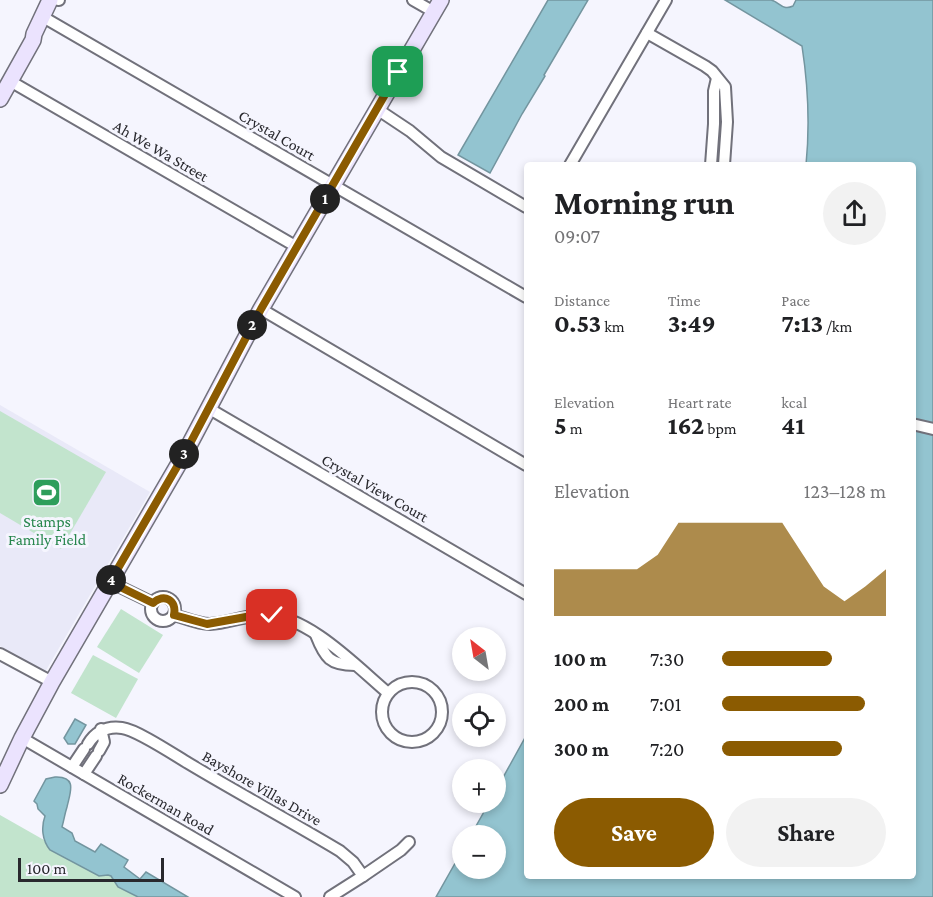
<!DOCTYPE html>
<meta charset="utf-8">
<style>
:root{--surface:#fff;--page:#f2f2f2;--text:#202124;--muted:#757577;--accent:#8b5b01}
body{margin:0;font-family:"Crimson Pro",serif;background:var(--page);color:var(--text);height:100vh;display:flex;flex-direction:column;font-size:22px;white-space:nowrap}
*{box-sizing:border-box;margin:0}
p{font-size:20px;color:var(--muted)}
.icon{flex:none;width:33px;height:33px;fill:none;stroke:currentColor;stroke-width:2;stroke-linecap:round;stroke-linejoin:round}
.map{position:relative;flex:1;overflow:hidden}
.panel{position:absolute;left:524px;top:162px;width:392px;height:717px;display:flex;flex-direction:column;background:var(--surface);border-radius:6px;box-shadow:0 3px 9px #0003}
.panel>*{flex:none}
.needle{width:39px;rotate:329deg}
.buttons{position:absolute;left:452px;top:627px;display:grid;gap:12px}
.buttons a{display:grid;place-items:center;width:54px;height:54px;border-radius:50%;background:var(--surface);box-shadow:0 3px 9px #0003;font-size:30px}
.scale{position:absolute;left:18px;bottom:15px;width:146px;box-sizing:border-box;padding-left:6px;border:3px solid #28282d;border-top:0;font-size:16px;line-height:21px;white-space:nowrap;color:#28282d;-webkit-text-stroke:4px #f5f5fe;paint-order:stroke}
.pin{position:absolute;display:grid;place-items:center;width:51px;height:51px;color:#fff;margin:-26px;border-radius:12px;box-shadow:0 3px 9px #0006}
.km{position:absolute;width:30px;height:30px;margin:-15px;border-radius:50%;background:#222;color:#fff;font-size:16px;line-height:30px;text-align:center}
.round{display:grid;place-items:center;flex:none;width:63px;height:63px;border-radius:32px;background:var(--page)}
.head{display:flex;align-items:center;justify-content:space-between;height:102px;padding:0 30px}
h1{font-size:33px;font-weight:700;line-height:45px}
.stats{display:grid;grid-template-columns:repeat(3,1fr);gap:9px;height:102px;padding:6px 30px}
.stats div{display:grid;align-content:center}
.stats b{font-size:26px;font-weight:700}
.stats small{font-size:16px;font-weight:400}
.stats p{font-size:16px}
.chart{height:168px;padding:12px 30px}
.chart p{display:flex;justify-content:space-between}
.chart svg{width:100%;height:108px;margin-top:6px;fill:var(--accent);opacity:.7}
.primary-button{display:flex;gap:12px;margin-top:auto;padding:12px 30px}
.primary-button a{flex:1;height:69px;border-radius:36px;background:var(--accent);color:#fff;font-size:24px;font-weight:700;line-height:69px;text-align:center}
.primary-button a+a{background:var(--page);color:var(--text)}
ul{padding:0 30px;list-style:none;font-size:20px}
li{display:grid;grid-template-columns:96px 72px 1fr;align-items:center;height:45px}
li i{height:15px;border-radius:8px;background:var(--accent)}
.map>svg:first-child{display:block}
.built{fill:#e9e9f8}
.green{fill:#c2e4cd}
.water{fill:#93c4d0;stroke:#73959f;stroke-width:1.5}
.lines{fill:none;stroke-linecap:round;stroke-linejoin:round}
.street-casing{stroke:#71717b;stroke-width:14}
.secondary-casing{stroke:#71717b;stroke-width:18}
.street{stroke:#fff;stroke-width:10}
.secondary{stroke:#ebe3fe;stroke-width:15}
.route-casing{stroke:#fff;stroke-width:12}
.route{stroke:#8b5b01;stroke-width:8}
.labels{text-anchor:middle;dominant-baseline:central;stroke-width:6;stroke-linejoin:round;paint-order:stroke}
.street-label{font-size:16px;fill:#28282d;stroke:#f5f5fe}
.leisure-label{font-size:16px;fill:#27864d;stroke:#f5f5fe}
</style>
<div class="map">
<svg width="933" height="897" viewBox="0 0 933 897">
<rect width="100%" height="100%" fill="#f5f5fe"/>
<!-- built -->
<polygon class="built" points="0,405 150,492 45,672 0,646"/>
<!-- green -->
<g class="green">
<polygon points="0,411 106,472 61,549 0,513"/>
<polygon points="121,609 163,635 139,673 97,647"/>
<polygon points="93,655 138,679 116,718 71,693"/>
<polygon points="0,815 44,840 47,846 111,876 118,887 138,897 0,897"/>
</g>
<!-- water -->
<g class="water">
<polygon points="548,0 588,0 544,75 545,76 522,114 490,173 458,155"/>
<path d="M725 0C736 0 760 0 771 0 780 2 782 11 793 6L796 0H933V897H436L462 851V868H495V836L471 835 489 803 495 802V792L526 736V876H912V165H806C810 125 808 85 802 46Z"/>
<polygon points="75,719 86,725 75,744 68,744 64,738"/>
<path d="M55 777C78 776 70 793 67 807 65 813 64 820 62 827L72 833 75 841 95 852 101 844 128 860 124 867 140 879 146 872 188 897H138L118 887 111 876 108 875 99 876 50 850C42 840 41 827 45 816L38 809 37 804 34 801 46 779Z"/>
</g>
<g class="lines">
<defs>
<g id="street">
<polyline points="58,0 59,0"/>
<polyline points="413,0 434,12"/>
<polyline points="43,17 526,297"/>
<polyline points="647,33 705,66 712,71 725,87 727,122 724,165"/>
<polyline points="10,81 297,247"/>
<polyline points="377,109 410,131 441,157 526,207"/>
<polyline points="570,165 666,0"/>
<polyline points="711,165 714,124 714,91 717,78"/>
<polyline points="261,309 526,465"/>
<polyline points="208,408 526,594"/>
<polyline points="912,424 933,429"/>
<polyline points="110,582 153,603"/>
<circle cx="163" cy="609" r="12"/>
<path d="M174 615C185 618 198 624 210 624 228 623 246 615 265 615 308 615 357 667 388 693"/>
<path d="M316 635C325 658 330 665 355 665"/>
<polyline points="0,654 52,682"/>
<circle cx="412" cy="712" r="30"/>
<polyline points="22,738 295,897"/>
<path d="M88 744C96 731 107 726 122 728 137 730 173 754 188 763 238 793 290 821 340 851L353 862 363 876 330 897"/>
<polyline points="99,751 104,742 101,729"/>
<polyline points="72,767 84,749"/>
<polyline points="84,774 96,756"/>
<polyline points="363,876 401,850 409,842"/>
</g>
<g id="secondary">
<polyline points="0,99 33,40 34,34 50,0"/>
<polyline points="0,785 22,738 52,682 185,453 261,309 441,0"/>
</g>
</defs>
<!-- street casing -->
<use href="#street" class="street-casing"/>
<!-- secondary casing -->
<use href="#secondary" class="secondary-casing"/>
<!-- street -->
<use href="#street" class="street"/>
<!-- secondary -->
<use href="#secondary" class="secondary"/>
</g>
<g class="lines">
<defs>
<path id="route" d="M272 615 246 617 207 624 174 615C177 600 164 593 153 603L110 582 185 453 261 309 398 72"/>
</defs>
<!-- route casing -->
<use href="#route" class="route-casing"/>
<!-- route -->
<use href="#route" class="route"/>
</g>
<!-- icons -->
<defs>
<symbol id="stadium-square" viewBox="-11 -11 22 22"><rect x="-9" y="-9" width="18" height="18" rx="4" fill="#2e9e5b" stroke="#f5f5fe"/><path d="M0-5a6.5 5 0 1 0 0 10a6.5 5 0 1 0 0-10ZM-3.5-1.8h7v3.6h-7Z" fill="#fff"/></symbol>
</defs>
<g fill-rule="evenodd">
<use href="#stadium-square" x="30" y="476" width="33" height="33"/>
</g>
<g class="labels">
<!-- street labels -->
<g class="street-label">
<text transform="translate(277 135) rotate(30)">Crystal Court</text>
<text transform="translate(161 151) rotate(30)">Ah We Wa Street</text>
<text transform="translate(375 488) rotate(30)">Crystal View Court</text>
<text transform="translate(262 788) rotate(30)">Bayshore Villas Drive</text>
<text transform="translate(166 804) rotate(30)">Rockerman Road</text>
</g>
<!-- leisure labels -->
<g class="leisure-label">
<text x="47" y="521">Stamps<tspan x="47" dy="18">Family Field</tspan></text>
</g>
</g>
</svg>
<div class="buttons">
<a><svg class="needle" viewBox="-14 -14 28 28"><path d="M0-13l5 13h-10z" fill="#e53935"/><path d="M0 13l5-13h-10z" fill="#757577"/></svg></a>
<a><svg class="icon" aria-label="locate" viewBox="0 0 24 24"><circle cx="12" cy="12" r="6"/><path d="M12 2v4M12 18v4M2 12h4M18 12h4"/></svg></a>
<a>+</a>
<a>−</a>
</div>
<div class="scale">100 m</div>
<div class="pin" style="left:398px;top:72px;background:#1e9e55"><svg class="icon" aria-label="arrive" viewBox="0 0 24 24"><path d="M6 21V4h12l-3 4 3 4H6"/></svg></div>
<div class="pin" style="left:272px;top:615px;background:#d93025"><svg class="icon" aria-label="check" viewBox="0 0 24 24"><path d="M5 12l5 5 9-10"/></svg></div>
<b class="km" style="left:325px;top:199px">1</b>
<b class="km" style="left:252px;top:325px">2</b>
<b class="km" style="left:184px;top:454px">3</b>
<b class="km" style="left:111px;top:580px">4</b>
<section class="panel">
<div class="head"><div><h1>Morning run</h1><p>09:07</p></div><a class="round"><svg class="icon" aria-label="share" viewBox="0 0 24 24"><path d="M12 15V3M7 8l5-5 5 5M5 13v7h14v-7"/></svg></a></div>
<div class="stats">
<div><p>Distance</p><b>0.53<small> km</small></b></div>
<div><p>Time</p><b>3:49</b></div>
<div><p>Pace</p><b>7:13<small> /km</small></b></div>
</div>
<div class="stats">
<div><p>Elevation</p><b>5<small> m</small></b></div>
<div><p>Heart rate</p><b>162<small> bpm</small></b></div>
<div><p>kcal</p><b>41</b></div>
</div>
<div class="chart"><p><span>Elevation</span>123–128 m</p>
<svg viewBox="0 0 160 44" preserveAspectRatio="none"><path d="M0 44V25L10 25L20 25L30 25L40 25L50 19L60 6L70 6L80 6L90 6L100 6L110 6L120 19L130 32L140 38L150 32L160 25V44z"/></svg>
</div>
<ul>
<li><b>100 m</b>7:30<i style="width:67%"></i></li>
<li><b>200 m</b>7:01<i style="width:87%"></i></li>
<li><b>300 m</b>7:20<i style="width:73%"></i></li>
</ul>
<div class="primary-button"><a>Save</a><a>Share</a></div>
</section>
</div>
